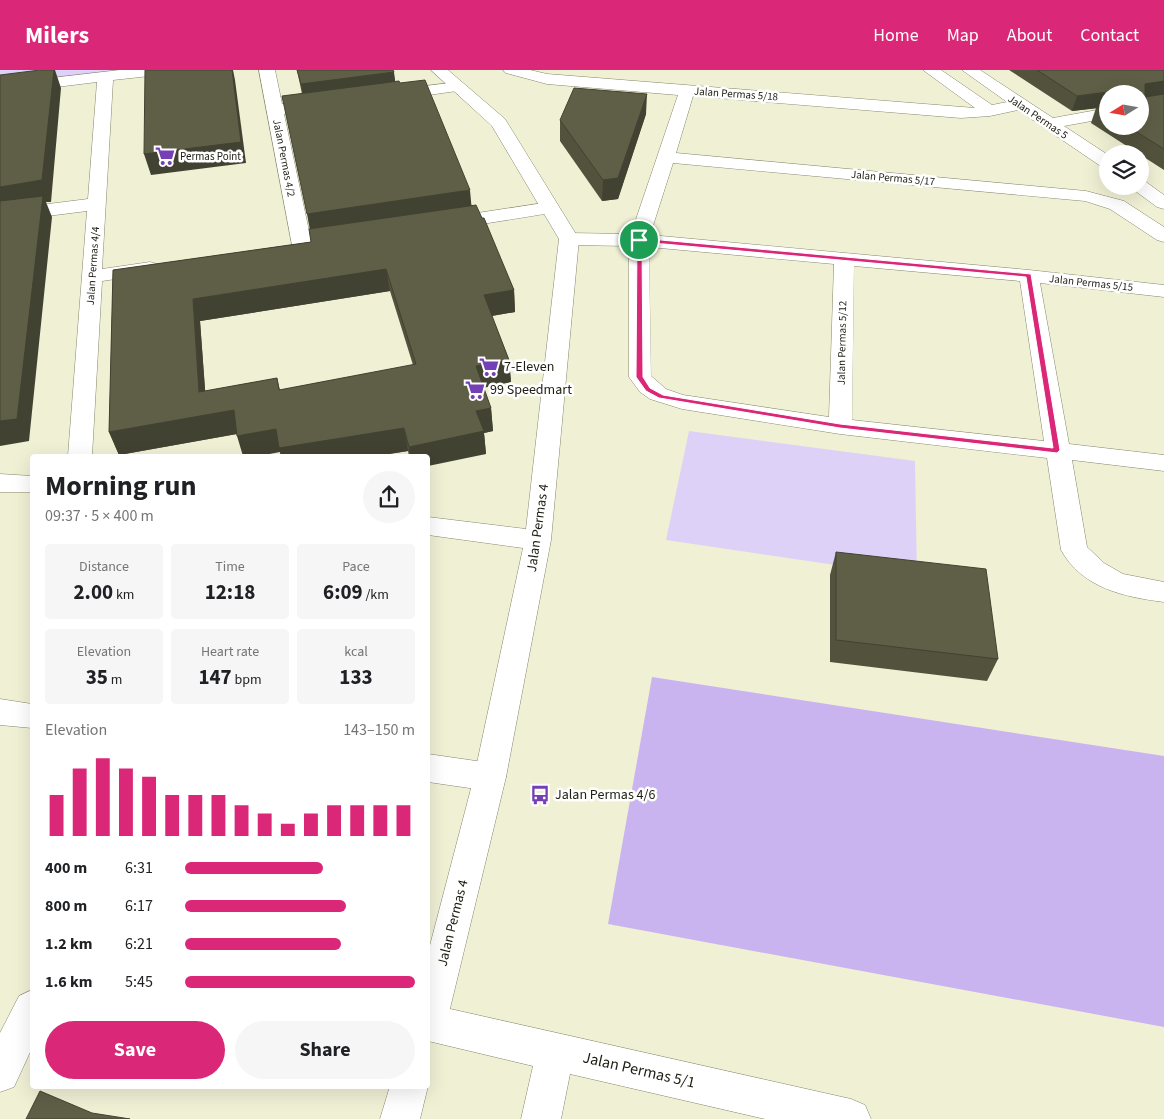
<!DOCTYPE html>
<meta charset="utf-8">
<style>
:root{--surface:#fff;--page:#f6f6f6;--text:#202124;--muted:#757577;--accent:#db2777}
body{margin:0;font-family:"Source Sans 3",sans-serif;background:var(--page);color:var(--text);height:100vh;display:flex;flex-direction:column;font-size:19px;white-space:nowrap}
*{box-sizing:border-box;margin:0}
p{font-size:16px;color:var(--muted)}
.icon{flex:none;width:28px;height:28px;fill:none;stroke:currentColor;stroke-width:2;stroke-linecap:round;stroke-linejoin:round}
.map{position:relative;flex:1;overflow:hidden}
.drawer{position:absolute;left:30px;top:384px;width:400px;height:635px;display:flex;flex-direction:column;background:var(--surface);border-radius:5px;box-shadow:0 5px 20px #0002}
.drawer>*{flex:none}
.needle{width:32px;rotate:259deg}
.fabs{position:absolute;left:1099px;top:15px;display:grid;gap:10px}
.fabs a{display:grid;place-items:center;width:50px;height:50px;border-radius:50%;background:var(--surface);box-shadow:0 5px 20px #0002;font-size:25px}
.pin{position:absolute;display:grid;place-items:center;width:42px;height:42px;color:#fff;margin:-21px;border:2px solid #fff;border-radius:50%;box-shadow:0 1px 5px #0007}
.round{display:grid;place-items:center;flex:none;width:52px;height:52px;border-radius:26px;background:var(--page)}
.head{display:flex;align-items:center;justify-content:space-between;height:85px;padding:0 15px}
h1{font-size:28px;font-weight:700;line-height:38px}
.metrics{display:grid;grid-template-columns:repeat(3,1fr);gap:8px;height:85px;padding:5px 15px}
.metrics div{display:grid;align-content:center;border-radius:5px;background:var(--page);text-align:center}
.metrics b{font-size:21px;font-weight:700}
.metrics small{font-size:14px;font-weight:400}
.metrics p{font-size:14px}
.chart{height:140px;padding:10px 15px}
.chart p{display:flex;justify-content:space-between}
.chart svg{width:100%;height:90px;margin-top:5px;stroke:var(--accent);stroke-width:6}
.button{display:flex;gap:10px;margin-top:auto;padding:10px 15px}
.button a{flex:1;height:58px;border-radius:30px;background:var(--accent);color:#fff;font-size:20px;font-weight:700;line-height:58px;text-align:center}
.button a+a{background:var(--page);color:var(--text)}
ul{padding:0 15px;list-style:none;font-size:16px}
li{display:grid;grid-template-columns:80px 60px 1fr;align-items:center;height:38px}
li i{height:12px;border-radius:6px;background:var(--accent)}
header{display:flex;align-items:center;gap:30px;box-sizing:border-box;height:70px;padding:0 25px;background:var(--accent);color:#fff}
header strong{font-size:24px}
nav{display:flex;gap:28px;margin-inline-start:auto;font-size:18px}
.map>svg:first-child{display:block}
.green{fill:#ded1f8}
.water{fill:#cab4f0}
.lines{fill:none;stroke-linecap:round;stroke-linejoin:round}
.minor-casing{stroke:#86866d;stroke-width:1}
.tertiary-casing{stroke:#86866d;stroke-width:1}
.minor{fill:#fff;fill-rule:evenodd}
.tertiary{fill:#fff;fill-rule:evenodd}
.wall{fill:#52523d;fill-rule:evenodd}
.shaded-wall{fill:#424232}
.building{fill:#5f5f47;stroke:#424232;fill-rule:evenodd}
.route{fill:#db2777;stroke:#fff;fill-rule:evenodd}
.labels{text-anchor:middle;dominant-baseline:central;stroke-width:5;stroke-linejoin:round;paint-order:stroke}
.far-street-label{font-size:11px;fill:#1d1d13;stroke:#fff}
.far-poi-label{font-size:11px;fill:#1d1d13;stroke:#fff;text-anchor:start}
.poi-label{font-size:14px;fill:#1d1d13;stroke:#fff;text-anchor:start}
.street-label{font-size:14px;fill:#1d1d13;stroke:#fff}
.near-street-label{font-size:16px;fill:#1d1d13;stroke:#fff}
</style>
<header>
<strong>Milers</strong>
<nav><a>Home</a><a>Map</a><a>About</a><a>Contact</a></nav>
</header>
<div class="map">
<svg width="1164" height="1049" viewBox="0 0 1164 1049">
<rect width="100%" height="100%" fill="#f0f0d5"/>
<!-- green -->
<g class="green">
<polygon points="0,0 127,0 0,14"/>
<polygon points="689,361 915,391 917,507 666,470"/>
</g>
<!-- water -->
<polygon class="water" points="652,607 1164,686 1164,957 608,854"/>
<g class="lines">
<defs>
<g id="minor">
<polygon points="120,0 167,0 159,5 113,10 102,199 150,192 157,194 160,198 157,202 150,204 102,211 92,386 68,386 87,141 0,152 0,140 88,129 97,12 0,24 0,14"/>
<polygon points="259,0 275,0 282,34 323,29 331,34 323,39 284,44 312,175 309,179 295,179 292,175"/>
<path d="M503 0H530L547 4 975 38 923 0H941L992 35 1007 32 962 0H980L1053 48 1108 38V48L1064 56 1108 85V98L1102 97 1018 40 990 46 961 48 693 26 676 83 1086 121 1124 131 1164 157V172L1157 170 1110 139 1085 131 673 93 650 165 1029 200 1164 215V227L1040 213 1069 374 1164 385V401L1072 390 1087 477 1104 493 1123 504 1164 512V532C1124 527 1082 518 1061 480L1047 388 840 364 682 339 650 329 640 322 629 307V176L569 175 562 173 559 169 562 165 569 163 631 164 678 25 547 14 506 3ZM649 177 834 194 829 347 683 325 666 319 651 306ZM854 196 1020 211 1044 371 852 350Z"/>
<polygon points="458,12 466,17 464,20 393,30 385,25 393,20"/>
<polygon points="1140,111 1146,112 1164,125 1164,139 1157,137 1134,120 1131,116 1140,116"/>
<polygon points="550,132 557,134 559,138 557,142 445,160 438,158 436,154 438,150 445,148"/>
<polygon points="0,629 32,634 32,658 0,655"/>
<polygon points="428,684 490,693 501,697 506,707 501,717 490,721 428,712"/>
<polygon points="32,920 32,978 14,1017 0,1022 0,963 19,926"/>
<polygon points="428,934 851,1029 865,1035 871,1049 765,1049 570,1004 561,1049 521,1049 533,996 428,971"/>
</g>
<g id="tertiary">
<polygon points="431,0 448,0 505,49 579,169 551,470 506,707 447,951 441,964 428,970 428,883 474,707 523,478 428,465 428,447 526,459 559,169 492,56"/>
<polygon points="0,404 32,406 32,422 0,422"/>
<polygon points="428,1014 428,1016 420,1049 380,1049 390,1016 428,1016"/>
</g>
</defs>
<!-- minor casing -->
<use href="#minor" class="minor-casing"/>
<!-- tertiary casing -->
<use href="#tertiary" class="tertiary-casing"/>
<!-- minor -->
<use href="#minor" class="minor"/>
<!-- tertiary -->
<use href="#tertiary" class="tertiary"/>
</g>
<!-- wall -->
<g class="wall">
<path d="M297 0H393L395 11 472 136 482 148 514 220 515 242 492 246 509 290 511 312 483 317 491 338 493 361 484 363 486 384 428 386H409L408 381 376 386H281L280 382 237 364 119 385 109 362 113 200 311 172 302 24ZM390 221 413 295 280 320 277 308 205 321 200 251Z"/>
<path d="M1009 0H1164V100L1091 53 1096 38 1072 41ZM1108 24H1140V56H1108Z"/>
<polygon points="646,44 618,129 602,131 560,71 560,50"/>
<polygon points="836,482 998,589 987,611 830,592 830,505"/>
</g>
<!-- shaded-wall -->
<g class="shaded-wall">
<polygon points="54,0 55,0 61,18 51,132 46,132 52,147 29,371 0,376 0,117"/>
<polygon points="232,0 233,0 235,10 246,93 151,105 144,84"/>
<polygon points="394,2 396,18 304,29 301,14"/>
<polygon points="1164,11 1164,26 1140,30 1145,14"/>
<polygon points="1115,21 1114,24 1108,24 1108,37 1072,41 1077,26"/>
<polygon points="647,24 646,44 618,129 602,131 603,110"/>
<polygon points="470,120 472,142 311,166 307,144"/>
<polygon points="386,199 390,221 200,251 207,345 199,322 193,229"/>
<polygon points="514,220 515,242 485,247 484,225"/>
<polygon points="509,290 511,312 478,319 476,296"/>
<polygon points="491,338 493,361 484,363 486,384 428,396 428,386 410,386 409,377 476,341"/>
<polygon points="234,340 242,363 119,385 109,362"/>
<polygon points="404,358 408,381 376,386 281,386 280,382 259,386 243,386 237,366 276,359"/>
</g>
<!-- building -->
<g class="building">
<polygon points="40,0 54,0 42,110 0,117 0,5"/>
<polygon points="145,0 232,0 241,72 144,84"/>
<polygon points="297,0 393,0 394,2 301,14"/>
<polygon points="1037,0 1164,0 1164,11 1145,14 1145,27 1164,24 1164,79 1127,56 1140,56 1140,24 1115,24 1115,21 1077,26"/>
<polygon points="425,10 470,120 307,144 282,26 399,11 400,13"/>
<polygon points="574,18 647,24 618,108 603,110 560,50"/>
<polygon points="1108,35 1108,44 1097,37"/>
<polygon points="43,126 17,349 0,351 0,131"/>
<path d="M476 135 482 148H484L514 220 484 225 509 290 476 296 491 338 476 341 484 361 409 377 404 358 279 378 276 359 237 366 234 340 109 362 113 200 311 172 309 159ZM386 199 416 294 279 320 277 308 199 322 193 229Z"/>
<polygon points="836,482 986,499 998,589 836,570"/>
<polygon points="40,1021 92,1043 130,1049 26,1049"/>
</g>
<!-- route -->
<path class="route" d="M639 168 1031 204 1060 380 1057 383 840 358 659 328 646 321 636 307 637 170ZM642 172 1026 207 1053 378 840 354 663 325 650 318 643 307Z"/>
<!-- icons -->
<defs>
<symbol id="supermarket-bare" viewBox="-9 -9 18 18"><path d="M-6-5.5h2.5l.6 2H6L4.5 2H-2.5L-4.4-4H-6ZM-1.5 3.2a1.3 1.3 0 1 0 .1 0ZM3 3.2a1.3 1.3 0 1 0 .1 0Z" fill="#753fb5" stroke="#fff" stroke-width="2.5" paint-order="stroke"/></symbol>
<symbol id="bus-bare" viewBox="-9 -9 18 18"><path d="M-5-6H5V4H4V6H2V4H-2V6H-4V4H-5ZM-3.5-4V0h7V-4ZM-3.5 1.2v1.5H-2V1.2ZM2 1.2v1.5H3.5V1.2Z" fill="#753fb5" stroke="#fff" stroke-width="2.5" paint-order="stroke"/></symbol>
</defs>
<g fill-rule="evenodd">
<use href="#supermarket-bare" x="151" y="72" width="28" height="28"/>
<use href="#supermarket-bare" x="475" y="283" width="28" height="28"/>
<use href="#supermarket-bare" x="461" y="306" width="28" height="28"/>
<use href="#bus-bare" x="526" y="711" width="28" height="28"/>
</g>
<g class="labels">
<!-- far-street labels -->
<g class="far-street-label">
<text transform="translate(736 24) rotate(4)">Jalan Permas 5/18</text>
<text transform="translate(1038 47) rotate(34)">Jalan Permas 5</text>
<text transform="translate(284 88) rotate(79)">Jalan Permas 4/2</text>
<text transform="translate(893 108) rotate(5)">Jalan Permas 5/17</text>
<text transform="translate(93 196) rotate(-86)">Jalan Permas 4/4</text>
<text transform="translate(1091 213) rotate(6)">Jalan Permas 5/15</text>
<text transform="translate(842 273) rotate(-89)">Jalan Permas 5/12</text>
</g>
<!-- far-poi labels -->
<g class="far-poi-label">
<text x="180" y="86">Permas Point</text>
</g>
<!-- poi labels -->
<g class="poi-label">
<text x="504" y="297">7-Eleven</text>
<text x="490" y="320">99 Speedmart</text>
<text x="555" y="725">Jalan Permas 4/6</text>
</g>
<!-- street labels -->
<g class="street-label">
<text transform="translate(538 458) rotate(-82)">Jalan Permas 4</text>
<text transform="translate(453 853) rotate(-76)">Jalan Permas 4</text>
</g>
<!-- near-street labels -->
<g class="near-street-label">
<text transform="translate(639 1000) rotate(13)">Jalan Permas 5/1</text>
</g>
</g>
</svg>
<div class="fabs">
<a><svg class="needle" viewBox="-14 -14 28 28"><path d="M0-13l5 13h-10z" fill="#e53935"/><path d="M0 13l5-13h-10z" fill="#757577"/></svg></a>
<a><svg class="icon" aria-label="layers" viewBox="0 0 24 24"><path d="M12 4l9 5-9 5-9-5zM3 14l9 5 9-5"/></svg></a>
</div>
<div class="pin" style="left:639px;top:170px;background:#1e9e55"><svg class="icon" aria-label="arrive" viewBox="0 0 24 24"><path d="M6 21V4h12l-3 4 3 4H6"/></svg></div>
<section class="drawer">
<div class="head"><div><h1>Morning run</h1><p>09:37 · 5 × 400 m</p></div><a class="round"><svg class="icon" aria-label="share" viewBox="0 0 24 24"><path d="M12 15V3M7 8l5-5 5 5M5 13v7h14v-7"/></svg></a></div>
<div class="metrics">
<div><p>Distance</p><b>2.00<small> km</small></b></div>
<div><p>Time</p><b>12:18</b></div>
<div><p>Pace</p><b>6:09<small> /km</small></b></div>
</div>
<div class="metrics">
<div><p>Elevation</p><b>35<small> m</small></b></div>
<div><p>Heart rate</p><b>147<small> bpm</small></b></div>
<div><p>kcal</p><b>133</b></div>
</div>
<div class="chart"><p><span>Elevation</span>143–150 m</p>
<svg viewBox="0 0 160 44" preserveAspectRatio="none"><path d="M5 44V24M15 44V11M25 44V6M35 44V11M45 44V15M55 44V24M65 44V24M75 44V24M85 44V29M95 44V33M105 44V38M115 44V33M125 44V29M135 44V29M145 44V29M155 44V29"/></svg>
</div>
<ul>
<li><b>400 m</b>6:31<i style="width:60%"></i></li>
<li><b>800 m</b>6:17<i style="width:70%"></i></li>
<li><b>1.2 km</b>6:21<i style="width:68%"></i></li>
<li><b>1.6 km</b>5:45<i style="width:100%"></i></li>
</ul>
<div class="button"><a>Save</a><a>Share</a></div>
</section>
</div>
